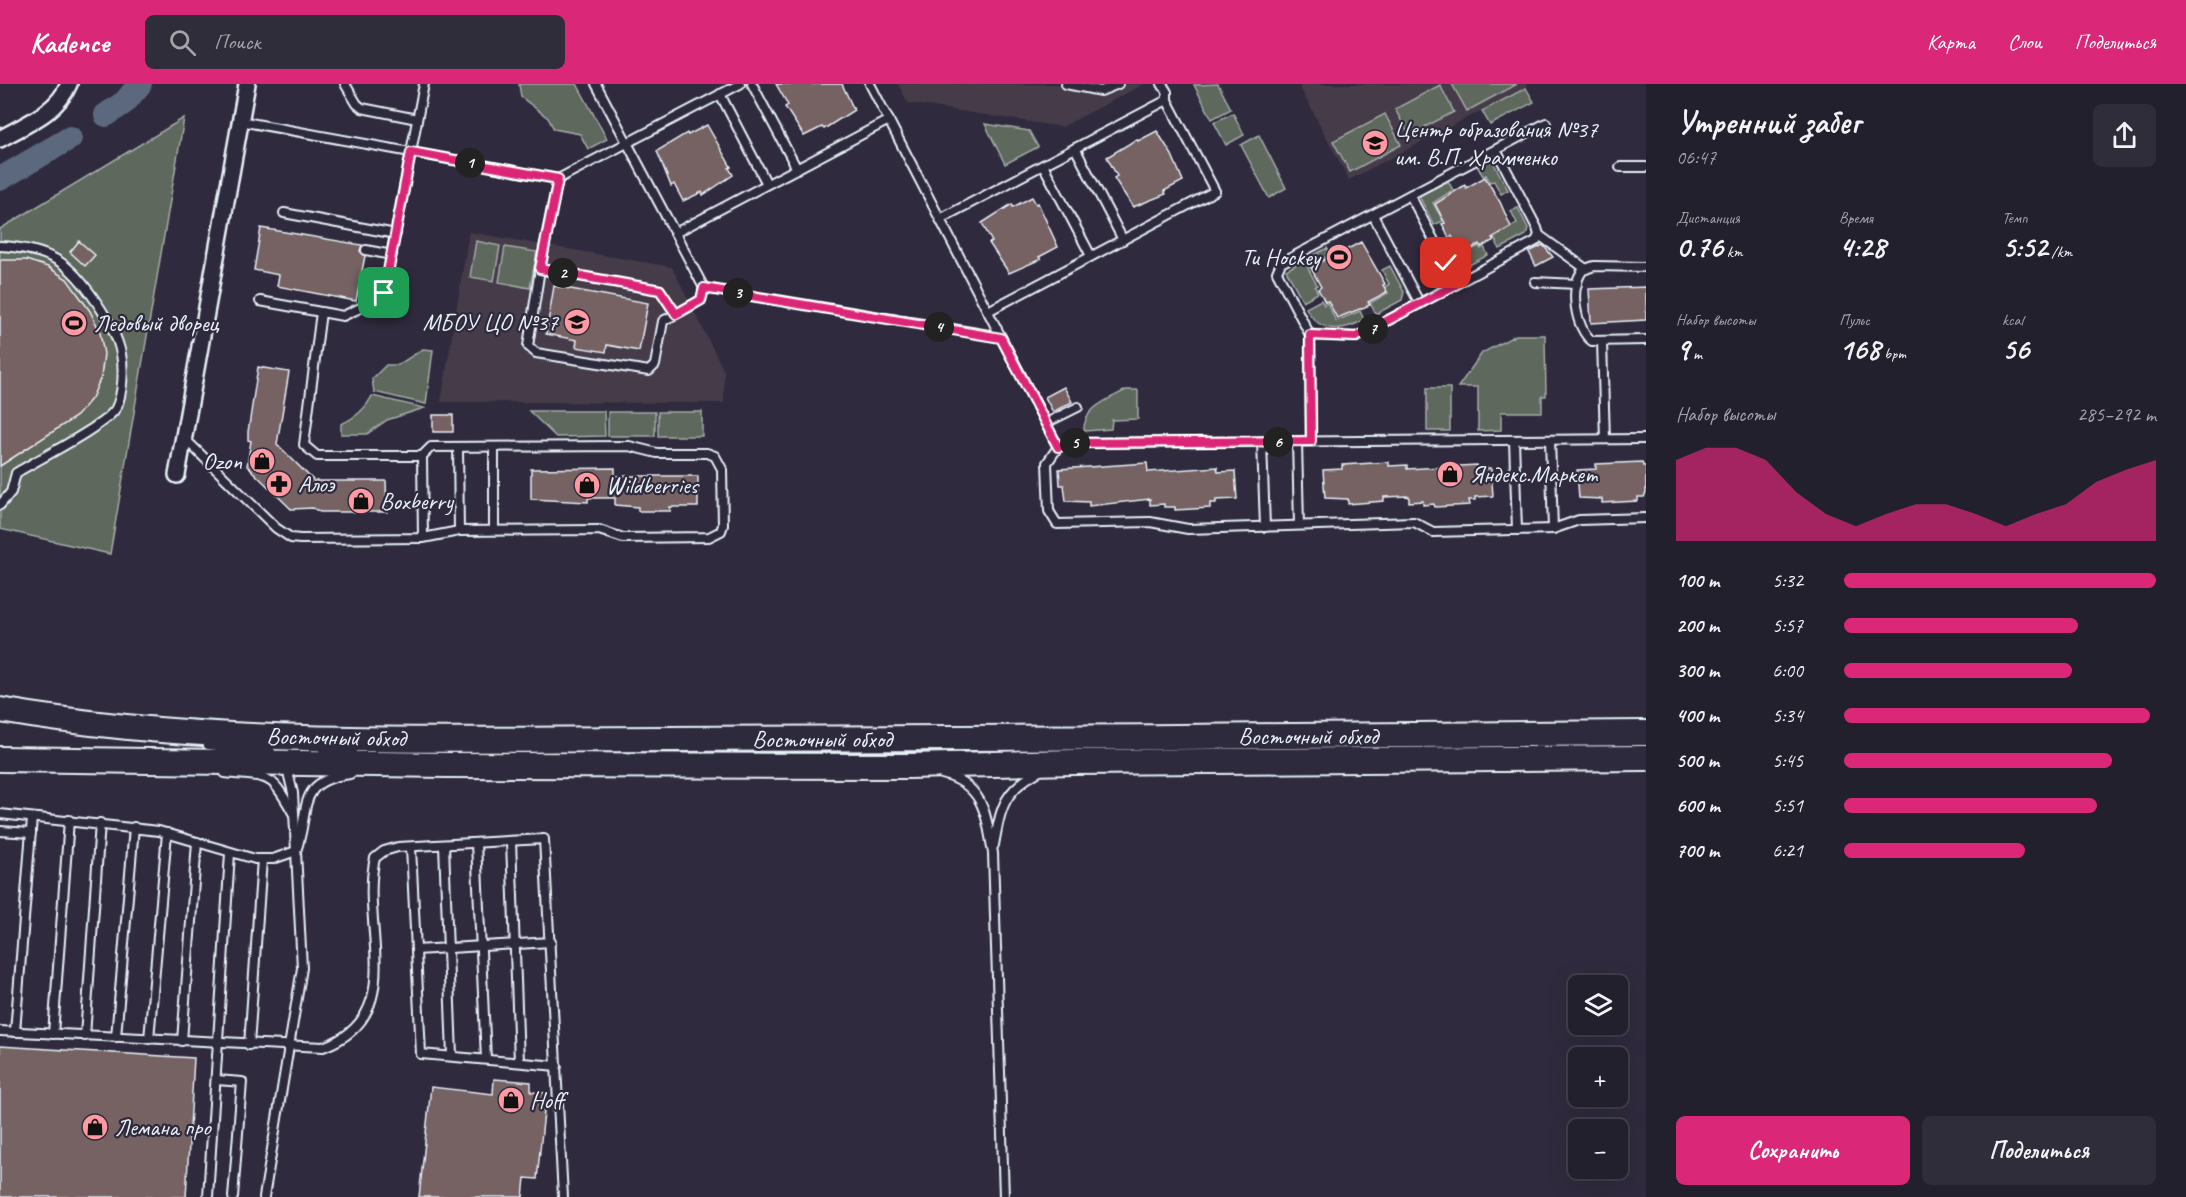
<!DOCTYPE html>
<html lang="ru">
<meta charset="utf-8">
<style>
:root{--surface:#23202e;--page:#2f2d3a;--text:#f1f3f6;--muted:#a3a3aa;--line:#403e4a;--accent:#db2777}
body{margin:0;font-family:Caveat,sans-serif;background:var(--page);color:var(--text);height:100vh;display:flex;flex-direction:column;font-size:22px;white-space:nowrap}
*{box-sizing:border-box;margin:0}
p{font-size:20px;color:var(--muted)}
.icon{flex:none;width:33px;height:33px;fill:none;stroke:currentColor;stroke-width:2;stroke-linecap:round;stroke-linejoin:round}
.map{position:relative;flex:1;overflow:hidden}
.side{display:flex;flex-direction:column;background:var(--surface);width:540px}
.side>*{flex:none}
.tools{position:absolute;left:1568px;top:891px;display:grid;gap:12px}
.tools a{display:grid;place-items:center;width:60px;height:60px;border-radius:9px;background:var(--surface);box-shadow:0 6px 24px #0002,0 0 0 2px var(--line);font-size:30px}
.pin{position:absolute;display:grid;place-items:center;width:51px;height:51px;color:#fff;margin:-26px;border-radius:12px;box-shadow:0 3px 9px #0006}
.km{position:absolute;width:30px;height:30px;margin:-15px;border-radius:50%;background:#222;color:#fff;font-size:16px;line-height:30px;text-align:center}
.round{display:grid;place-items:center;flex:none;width:63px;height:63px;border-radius:9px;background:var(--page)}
.head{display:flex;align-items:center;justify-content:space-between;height:102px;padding:0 30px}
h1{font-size:33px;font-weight:600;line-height:45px}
.figures{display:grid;grid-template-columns:repeat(3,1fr);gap:9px;height:102px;padding:6px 30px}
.figures div{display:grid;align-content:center}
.figures b{font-size:30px;font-weight:600}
.figures small{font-size:16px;font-weight:400}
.figures p{font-size:16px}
.chart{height:168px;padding:12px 30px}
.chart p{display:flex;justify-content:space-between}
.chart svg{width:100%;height:108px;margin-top:6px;fill:var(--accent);opacity:.7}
.action{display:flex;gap:12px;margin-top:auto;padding:12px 30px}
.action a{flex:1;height:69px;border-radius:9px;background:var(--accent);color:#fff;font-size:24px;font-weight:600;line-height:69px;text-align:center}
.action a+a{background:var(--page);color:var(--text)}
ul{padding:0 30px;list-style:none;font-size:20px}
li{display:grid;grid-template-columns:96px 72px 1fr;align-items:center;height:45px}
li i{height:15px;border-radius:8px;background:var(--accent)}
header{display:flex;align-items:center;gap:36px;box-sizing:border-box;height:84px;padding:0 30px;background:var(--accent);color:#fff}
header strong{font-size:28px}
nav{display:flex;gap:33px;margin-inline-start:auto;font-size:21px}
.search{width:420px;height:54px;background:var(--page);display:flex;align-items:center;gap:15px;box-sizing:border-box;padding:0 21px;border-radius:9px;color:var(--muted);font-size:22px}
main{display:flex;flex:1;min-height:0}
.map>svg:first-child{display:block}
.built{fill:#443b48}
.green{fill:#5f675b;stroke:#a4acaa;stroke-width:1.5}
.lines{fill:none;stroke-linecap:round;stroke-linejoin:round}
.river{stroke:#5b677e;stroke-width:24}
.building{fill:#766262;stroke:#e8f1f8;stroke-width:1.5}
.service-casing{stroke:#e8f1f8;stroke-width:12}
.minor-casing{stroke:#e8f1f8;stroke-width:20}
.primary-casing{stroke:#e8f1f8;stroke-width:28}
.service{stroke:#2f2a3d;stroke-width:8}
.minor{stroke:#2f2a3d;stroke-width:15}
.primary{stroke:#2f2a3d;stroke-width:24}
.route-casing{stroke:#fff;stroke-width:12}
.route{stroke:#db2777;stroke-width:8}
.labels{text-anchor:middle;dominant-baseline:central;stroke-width:4.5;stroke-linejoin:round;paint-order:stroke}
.poi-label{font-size:24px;fill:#e8f1f8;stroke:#2f2a3d;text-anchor:start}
.street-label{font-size:24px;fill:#e8f1f8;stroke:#2f2a3d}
</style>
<header>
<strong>Kadence</strong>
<div class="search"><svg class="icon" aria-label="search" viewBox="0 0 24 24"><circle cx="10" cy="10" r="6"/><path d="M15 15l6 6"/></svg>Поиск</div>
<nav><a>Карта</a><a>Слои</a><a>Поделиться</a></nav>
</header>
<main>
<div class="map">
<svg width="1646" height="1113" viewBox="0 0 1646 1113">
<rect width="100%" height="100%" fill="#2f2a3d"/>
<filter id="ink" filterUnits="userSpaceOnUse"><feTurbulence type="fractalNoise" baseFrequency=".0167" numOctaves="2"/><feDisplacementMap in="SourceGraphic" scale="12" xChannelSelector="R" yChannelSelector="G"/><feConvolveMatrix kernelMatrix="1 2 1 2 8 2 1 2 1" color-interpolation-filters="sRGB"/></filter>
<g filter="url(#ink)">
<!-- built -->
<g class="built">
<polygon points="898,0 1144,0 1062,43 908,19"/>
<polygon points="1298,0 1527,0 1528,2 1349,96"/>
<polygon points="469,148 672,183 724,287 724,319 441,318"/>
</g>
<!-- green -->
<g class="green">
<polygon points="519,0 577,0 607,55 588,65 580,50 554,45 548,34 521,13"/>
<polygon points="1218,0 1231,25 1212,35 1194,1"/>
<polygon points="1452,0 1517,0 1467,27"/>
<polygon points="1440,1 1454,28 1409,51 1395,25"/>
<polygon points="1526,4 1534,18 1490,41 1482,27"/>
<polygon points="1233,29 1244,51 1226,61 1214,38"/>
<polygon points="1385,30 1401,61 1350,88 1333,57"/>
<polygon points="184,34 110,470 0,445 0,145"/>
<polygon points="985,40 1029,47 1038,63 1005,80"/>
<polygon points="1259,51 1286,104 1269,114 1241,61"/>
<polygon points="1491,74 1508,106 1501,110 1494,97 1490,98 1486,91 1483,92 1477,82"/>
<polygon points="1448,97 1453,106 1433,119 1443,137 1434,141 1419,112"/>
<polygon points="1518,124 1528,144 1526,151 1500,165 1494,154 1517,139 1511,127"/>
<polygon points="1452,155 1461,171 1479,162 1481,165 1484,163 1488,171 1464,184 1456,181 1444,159"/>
<polygon points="476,157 500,162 494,197 470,193"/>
<polygon points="505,163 537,168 530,204 499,198"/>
<polygon points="1327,164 1331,170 1308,184 1317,201 1315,203 1318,209 1303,217 1286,186"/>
<polygon points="1390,182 1404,208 1402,216 1376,230 1370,219 1388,209 1385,203 1389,200 1382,186"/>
<path d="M1321 216 1324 221 1327 219 1336 237 1360 227 1364 236C1341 248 1320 250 1306 224Z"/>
<polygon points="1516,251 1545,251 1546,312 1542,312 1542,328 1501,328 1501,346 1478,347 1478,303 1458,303 1482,269"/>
<polygon points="423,265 433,266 426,320 374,308 372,295 386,281 398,281"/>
<rect x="1427" y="304" width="23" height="43"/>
<path d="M1126 306H1138V335L1112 336 1111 345 1084 347C1083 324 1107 316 1126 306Z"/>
<path d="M372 312 424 324 387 336 367 350H341V340C355 334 365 326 372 312Z"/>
<polygon points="529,327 604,327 605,352 556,353"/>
<rect x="608" y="328" width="47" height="24"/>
<rect x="658" y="328" width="44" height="24"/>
</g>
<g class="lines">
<!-- river -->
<g class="river">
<polyline points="106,31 125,18 140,0"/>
<polyline points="0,95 70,54"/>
</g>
</g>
<!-- building -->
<g class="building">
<polygon points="776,0 842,0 854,26 824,45 822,43 804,52 785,23 788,21"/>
<polygon points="707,41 731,83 729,84 733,91 703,111 702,108 683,117 674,100 671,102 657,67 687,49 688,51"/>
<polygon points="1157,47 1172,71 1183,97 1164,107 1166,110 1133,123 1114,94 1117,92 1107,73 1137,55 1138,57"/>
<polygon points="1485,93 1500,118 1511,143 1492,154 1494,156 1487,160 1481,163 1480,160 1461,170 1452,152 1449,154 1446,147 1442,140 1445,139 1435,120 1465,101 1466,104"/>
<polygon points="1032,113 1036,120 1038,119 1058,163 1039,173 1041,175 1009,189 989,159 992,158 982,139 1012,120 1013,123"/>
<polygon points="261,144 362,161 360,167 365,172 356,217 277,202 279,191 254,186"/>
<polygon points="79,157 95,171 85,182 70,168"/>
<polygon points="1361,158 1385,200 1383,201 1387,208 1368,218 1370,221 1337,234 1328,217 1325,218 1322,212 1318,205 1321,203 1311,184 1341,166 1342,168"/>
<polygon points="1543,161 1553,173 1536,182 1529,168"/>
<polygon points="0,176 26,176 48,183 67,195 90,227 100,248 104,270 101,293 92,314 77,332 0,382"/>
<polygon points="554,202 648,219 639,267 607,261 606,268 576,263 577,256 546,250"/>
<polygon points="1646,203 1646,236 1591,239 1589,205"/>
<polygon points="258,283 289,288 277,360 314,397 386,397 387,428 320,428 313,424 291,425 247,382 251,357 248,356 248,348"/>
<polygon points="1064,303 1072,318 1053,328 1045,313"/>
<rect x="433" y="331" width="20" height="17"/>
<polygon points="1389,378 1389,382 1407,381 1407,385 1477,381 1477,385 1491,384 1493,412 1475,413 1475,416 1469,416 1470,421 1435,423 1434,420 1423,421 1423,417 1409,418 1409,412 1384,413 1384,417 1348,420 1348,415 1325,414 1323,386 1342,385 1342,381"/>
<polygon points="1642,378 1643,382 1646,382 1646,409 1644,413 1638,413 1638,417 1602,419 1602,415 1579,414 1577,386 1596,385 1596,380"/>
<polygon points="1147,379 1148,388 1217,383 1218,388 1235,387 1237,415 1216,416 1216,419 1210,419 1210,424 1175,426 1175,423 1164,423 1164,420 1150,421 1150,415 1089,422 1089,418 1066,417 1064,401 1060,401 1059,385"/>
<polygon points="615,384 615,392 698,392 698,423 670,423 671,427 638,427 638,423 615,421 615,414 588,414 588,418 531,415 531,385"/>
<polygon points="0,962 194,974 186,1113 0,1113"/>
<polygon points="494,995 531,998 531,1008 546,1009 537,1095 525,1094 523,1113 419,1113 431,1003 493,1010"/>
</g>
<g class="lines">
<defs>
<g id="service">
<polyline points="345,0 357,20 362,24 417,35"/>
<polyline points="596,0 704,204 1001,253"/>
<polyline points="752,0 797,85"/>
<polyline points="870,0 1058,363 1047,379 1049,427 1057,440 1150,438 1188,445 1414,438 1433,448 1553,445 1579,436 1646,434"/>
<polyline points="1066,0 1101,7 1118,0"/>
<polyline points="1162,0 1167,8 1167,16"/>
<polyline points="720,10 767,100"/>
<polyline points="240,37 558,95 740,0"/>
<polyline points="1075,64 1123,156"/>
<polyline points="1043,81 1091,172"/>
<polyline points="1620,83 1646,83"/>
<polyline points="1410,111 1457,200"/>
<polyline points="284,129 396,150"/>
<polyline points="1373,131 1420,220"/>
<polyline points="940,135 1167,16 1215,107 988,227"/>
<polyline points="675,149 889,36"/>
<polyline points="1539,151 1586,185"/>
<path d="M0 162C21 163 39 166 57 176 81 190 116 242 121 270 124 285 123 310 116 324 107 341 35 377 16 389L11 408 0 421"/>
<polyline points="366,166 392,171"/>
<path d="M1646 183 1594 182 1583 186C1569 204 1575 244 1592 257L1646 256"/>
<polyline points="540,185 558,95"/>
<polyline points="1535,198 1577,200"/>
<polyline points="260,217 343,232 375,217 384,209 424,0"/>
<polyline points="321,228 304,361 317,372 422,372"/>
<path d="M676 230 660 206 540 185 528 262 536 269 649 287 655 281 663 237C676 230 689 223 701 216L704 204"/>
<polyline points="1310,251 1357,253 1536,157 1539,151 1537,144 1496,66"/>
<polyline points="1602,258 1605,355"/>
<polyline points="1046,339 1078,323"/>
<polyline points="184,354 276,444 291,454 300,455 423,454 459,447 599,446 623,454 709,453 721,447 723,441 722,385 715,372 707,369 657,369 629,362 431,363 422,372 423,454"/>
<polyline points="1514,356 1517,446"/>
<polyline points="1550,356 1553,445"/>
<polyline points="1311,357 1310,251 1277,188 1281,179 1546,39"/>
<polyline points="1262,358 1265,443"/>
<polyline points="1297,358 1299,441"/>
<polyline points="458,363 459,447"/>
<polyline points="494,363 494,446"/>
<polyline points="1058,363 1076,359 1646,355"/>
<polyline points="208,661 271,668"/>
<polyline points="323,668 353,667"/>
<path d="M225 689C270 694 270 687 293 729"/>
<path d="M942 690C985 701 986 732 993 769L1004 1113"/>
<path d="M0 730 159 747 255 775H273L296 767C311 727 294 697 350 690"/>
<polyline points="0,747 31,749"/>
<polyline points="511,757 519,978"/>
<polyline points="476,759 486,975"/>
<polyline points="444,761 452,972"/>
<path d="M994 761C1001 722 1004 705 1042 686"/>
<polyline points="411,763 421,970 557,982"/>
<polyline points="416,866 551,858"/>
<path d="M0 947 323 963C410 932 359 841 375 774L384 767 398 763 544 755 563 1113"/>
<polyline points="15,948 32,734"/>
<polyline points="53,950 69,736"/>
<polyline points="85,952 100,739"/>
<polyline points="116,953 134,743"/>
<polyline points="149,955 167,749"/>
<polyline points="182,957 197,758"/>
<polyline points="249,961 262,775"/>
<polyline points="217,996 242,998 233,1113"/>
<polyline points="208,1113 230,769"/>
<polyline points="264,1113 302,884 293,709 287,684"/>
</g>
<g id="minor">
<path d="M0 55C26 40 57 29 69 0"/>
<polyline points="177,391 247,0"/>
</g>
<g id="primary">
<path d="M0 626C220 664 447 655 669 655 995 655 1320 652 1646 649"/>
<polyline points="0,675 447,681 909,682 1074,678 1646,674"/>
</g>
</defs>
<!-- service casing -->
<use href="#service" class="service-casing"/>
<!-- minor casing -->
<use href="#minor" class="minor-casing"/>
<!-- primary casing -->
<use href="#primary" class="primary-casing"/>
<!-- service -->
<use href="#service" class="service"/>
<!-- minor -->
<use href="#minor" class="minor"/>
<!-- primary -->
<use href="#primary" class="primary"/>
</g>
</g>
<g class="lines" filter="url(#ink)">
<defs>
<polyline id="route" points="384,209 411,68 558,95 540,185 660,206 676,230 701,216 704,204 1001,254 1058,363 1076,359 1311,357 1310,251 1356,253 1457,200 1446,179"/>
</defs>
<!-- route casing -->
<use href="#route" class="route-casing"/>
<!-- route -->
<use href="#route" class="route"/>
</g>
<!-- icons -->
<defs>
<symbol id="school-disc" viewBox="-11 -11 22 22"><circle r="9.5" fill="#ff9aa2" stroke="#2f2a3d"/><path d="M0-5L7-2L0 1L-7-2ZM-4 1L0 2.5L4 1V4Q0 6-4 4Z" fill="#111"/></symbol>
<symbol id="stadium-disc" viewBox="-11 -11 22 22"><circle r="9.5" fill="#ff9aa2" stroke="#2f2a3d"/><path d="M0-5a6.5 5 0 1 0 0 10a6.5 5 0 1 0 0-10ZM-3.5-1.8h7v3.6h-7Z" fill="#111"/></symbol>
<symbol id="shop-disc" viewBox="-11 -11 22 22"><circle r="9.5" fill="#ff9aa2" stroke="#2f2a3d"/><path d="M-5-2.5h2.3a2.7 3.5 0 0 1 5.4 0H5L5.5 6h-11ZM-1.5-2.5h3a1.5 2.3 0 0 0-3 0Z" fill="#111"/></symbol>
<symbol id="pharmacy-disc" viewBox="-11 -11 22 22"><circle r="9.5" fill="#ff9aa2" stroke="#2f2a3d"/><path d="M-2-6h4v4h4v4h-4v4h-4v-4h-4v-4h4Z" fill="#111"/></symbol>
</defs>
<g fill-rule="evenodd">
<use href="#school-disc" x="1360" y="44" width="30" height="30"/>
<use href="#stadium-disc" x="1324" y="158" width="30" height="30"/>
<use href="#school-disc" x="562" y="223" width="30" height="30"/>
<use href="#stadium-disc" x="59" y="224" width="30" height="30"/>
<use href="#shop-disc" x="247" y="362" width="30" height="30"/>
<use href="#shop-disc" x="1435" y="375" width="30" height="30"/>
<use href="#pharmacy-disc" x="264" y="385" width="30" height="30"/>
<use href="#shop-disc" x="572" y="386" width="30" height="30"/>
<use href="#shop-disc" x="346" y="402" width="30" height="30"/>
<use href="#shop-disc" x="496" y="1001" width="30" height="30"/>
<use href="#shop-disc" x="80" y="1028" width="30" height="30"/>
</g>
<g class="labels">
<!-- poi labels -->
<g class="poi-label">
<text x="1394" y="45">Центр образования №37<tspan x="1394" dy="28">им. В.П. Храмченко</tspan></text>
<text x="1320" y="173" text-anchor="end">Tu Hockey</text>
<text x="558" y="238" text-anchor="end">МБОУ ЦО №37</text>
<text x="94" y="239">Ледовый дворец</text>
<text x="242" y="377" text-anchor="end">Ozon</text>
<text x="1470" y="390">Яндекс.Маркет</text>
<text x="298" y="400">Алоэ</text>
<text x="606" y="401">Wildberries</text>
<text x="380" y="417">Boxberry</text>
<text x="530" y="1016">Hoff</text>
<text x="115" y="1043">Лемана про</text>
</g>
<!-- street labels -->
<g class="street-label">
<text x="1308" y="652">Восточный обход</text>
<text transform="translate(336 653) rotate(1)">Восточный обход</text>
<text x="822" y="655">Восточный обход</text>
</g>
</g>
</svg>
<div class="tools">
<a><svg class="icon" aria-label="layers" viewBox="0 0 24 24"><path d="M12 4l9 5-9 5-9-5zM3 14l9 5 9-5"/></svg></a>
<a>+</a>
<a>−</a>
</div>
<div class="pin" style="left:384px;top:209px;background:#1e9e55"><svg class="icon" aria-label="arrive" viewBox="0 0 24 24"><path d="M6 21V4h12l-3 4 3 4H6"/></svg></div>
<div class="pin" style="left:1446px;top:179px;background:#d93025"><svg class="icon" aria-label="check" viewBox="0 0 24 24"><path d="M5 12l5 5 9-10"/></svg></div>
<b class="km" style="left:470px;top:79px">1</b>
<b class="km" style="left:563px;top:189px">2</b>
<b class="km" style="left:738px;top:209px">3</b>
<b class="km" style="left:939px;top:243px">4</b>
<b class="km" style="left:1075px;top:359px">5</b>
<b class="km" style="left:1278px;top:358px">6</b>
<b class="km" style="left:1373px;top:245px">7</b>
</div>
<section class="side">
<div class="head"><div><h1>Утренний забег</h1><p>06:47</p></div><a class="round"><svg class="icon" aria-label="share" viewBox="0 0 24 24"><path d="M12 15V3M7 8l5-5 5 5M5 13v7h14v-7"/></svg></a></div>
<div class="figures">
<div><p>Дистанция</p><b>0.76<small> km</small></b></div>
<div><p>Время</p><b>4:28</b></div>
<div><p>Темп</p><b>5:52<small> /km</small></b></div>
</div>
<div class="figures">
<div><p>Набор высоты</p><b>9<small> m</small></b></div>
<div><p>Пульс</p><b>168<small> bpm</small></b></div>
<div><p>kcal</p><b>56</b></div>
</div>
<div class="chart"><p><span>Набор высоты</span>285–292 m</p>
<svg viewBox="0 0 160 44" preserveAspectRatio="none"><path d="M0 44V11L10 6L20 6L30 11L40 24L50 33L60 38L70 33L80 29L90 29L100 33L110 38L120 33L130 29L140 20L150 15L160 11V44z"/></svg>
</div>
<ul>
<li><b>100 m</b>5:32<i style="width:100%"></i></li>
<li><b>200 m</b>5:57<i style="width:75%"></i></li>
<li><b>300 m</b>6:00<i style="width:73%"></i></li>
<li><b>400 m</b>5:34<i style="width:98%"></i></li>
<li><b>500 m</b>5:45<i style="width:86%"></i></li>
<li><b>600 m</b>5:51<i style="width:81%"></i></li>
<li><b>700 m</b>6:21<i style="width:58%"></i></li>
</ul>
<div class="action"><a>Сохранить</a><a>Поделиться</a></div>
</section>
</main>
